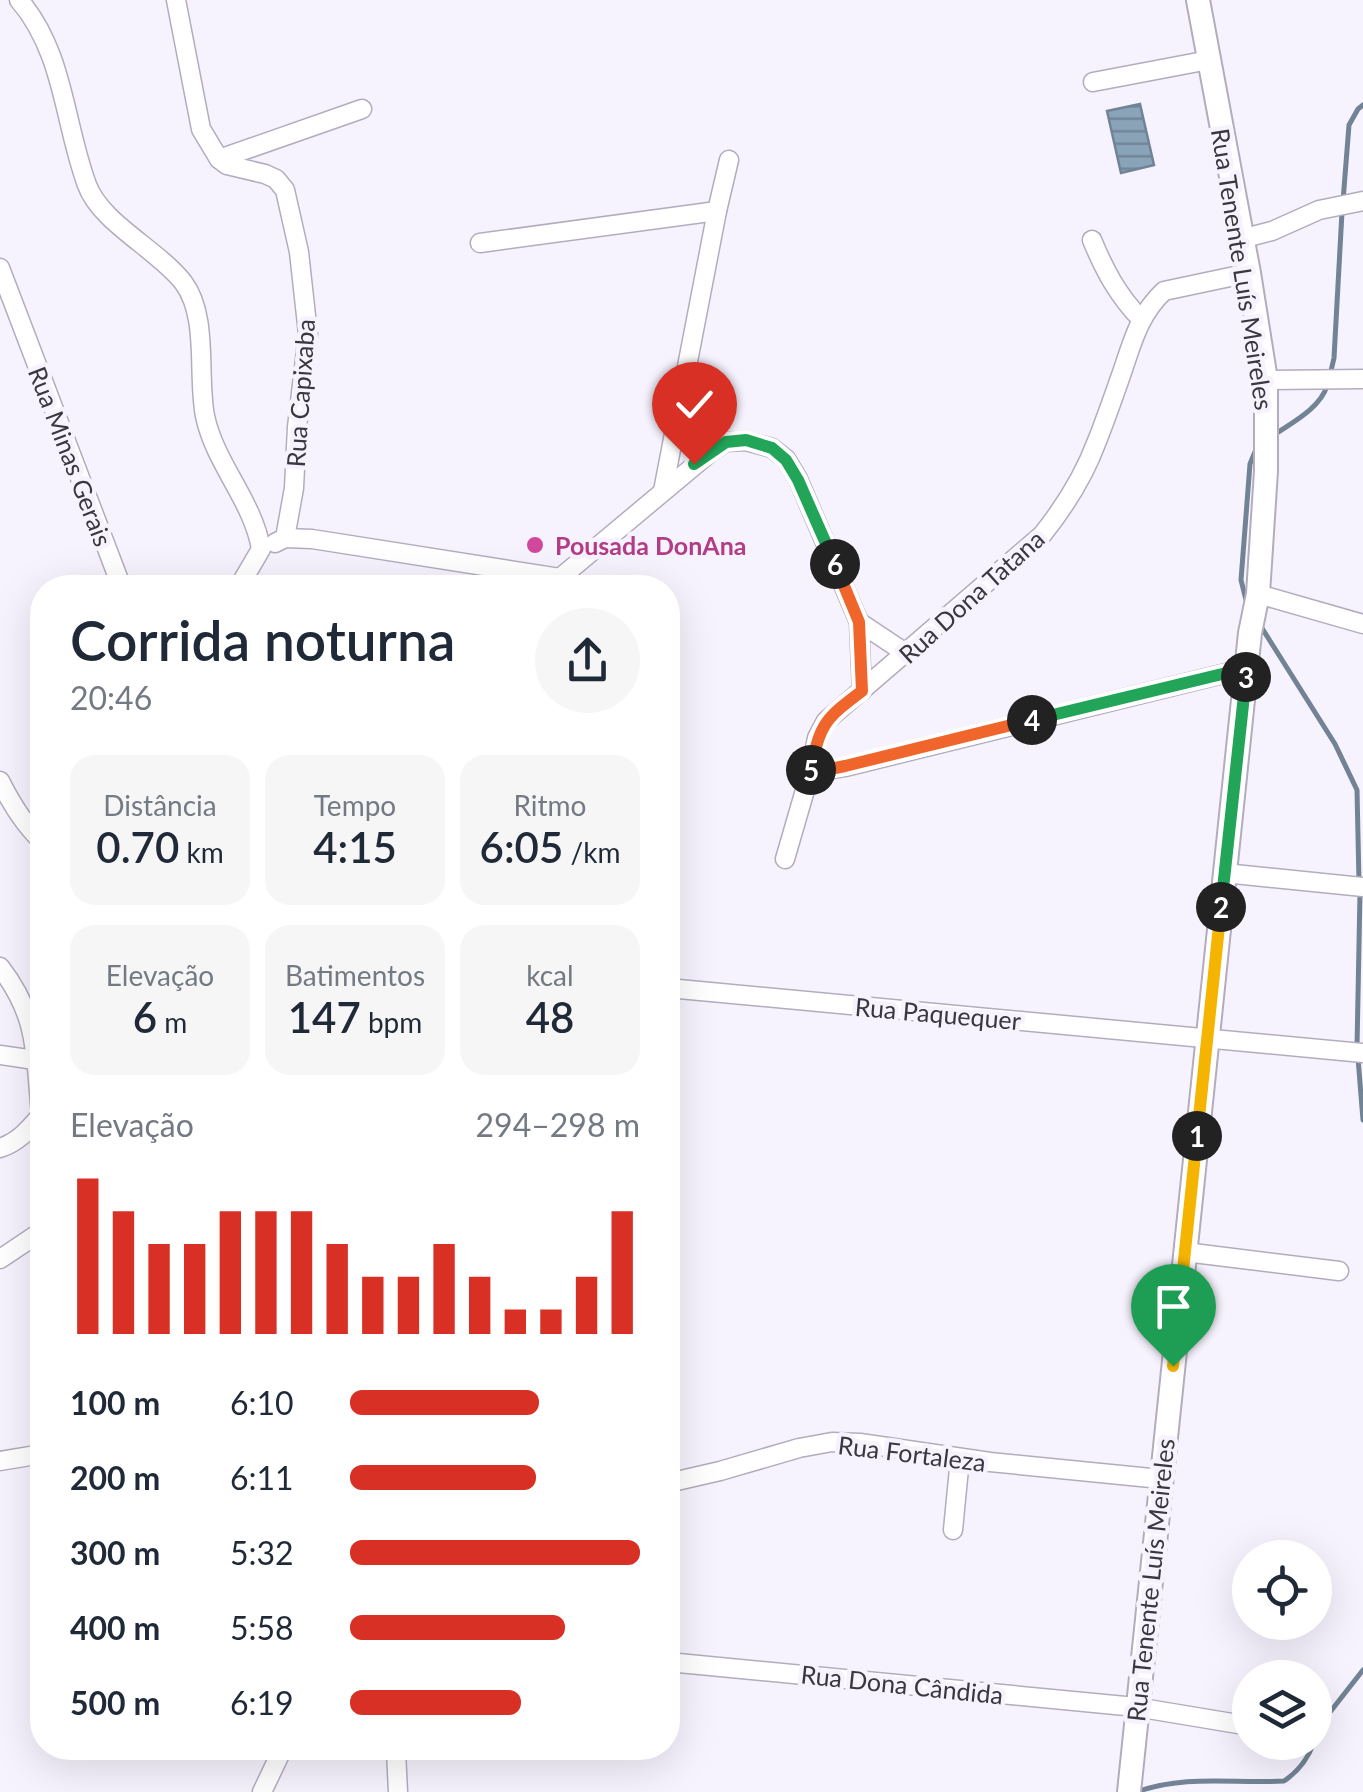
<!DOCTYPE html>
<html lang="pt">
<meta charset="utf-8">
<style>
:root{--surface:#fff;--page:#f6f6f7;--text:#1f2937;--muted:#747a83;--accent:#d93025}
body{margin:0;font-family:Lato,sans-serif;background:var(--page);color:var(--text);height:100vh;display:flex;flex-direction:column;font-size:38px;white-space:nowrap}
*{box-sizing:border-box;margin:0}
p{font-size:32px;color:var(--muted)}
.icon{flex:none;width:55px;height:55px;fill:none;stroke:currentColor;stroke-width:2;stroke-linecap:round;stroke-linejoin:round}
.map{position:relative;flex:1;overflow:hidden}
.sheet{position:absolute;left:30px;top:575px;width:650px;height:1185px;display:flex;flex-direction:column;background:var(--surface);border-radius:40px;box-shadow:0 10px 40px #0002}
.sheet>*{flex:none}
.buttons{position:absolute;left:1232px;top:1540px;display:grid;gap:20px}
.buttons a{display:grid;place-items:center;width:100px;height:100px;border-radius:50%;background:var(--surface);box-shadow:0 10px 40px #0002;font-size:50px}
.pin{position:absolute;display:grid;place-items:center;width:85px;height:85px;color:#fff;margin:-102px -42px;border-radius:50% 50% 50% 0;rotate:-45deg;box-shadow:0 0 10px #0007}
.pin .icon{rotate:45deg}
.km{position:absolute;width:50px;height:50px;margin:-25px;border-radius:50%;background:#222;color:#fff;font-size:28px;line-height:50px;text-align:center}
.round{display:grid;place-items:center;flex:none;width:105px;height:105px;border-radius:52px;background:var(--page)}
.summary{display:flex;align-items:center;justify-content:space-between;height:170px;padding:0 40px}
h1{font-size:55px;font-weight:600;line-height:75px}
.metrics{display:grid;grid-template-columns:repeat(3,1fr);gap:15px;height:170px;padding:10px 40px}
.metrics div{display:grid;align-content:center;border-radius:25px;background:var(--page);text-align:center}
.metrics b{font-size:42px;font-weight:600}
.metrics small{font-size:28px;font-weight:400}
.metrics p{font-size:28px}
.chart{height:280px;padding:20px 40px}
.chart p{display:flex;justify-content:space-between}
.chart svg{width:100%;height:180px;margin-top:10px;stroke:var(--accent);stroke-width:6}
ul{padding:0 40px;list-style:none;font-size:32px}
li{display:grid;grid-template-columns:160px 120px 1fr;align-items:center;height:75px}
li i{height:25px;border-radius:12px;background:var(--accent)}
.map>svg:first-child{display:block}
.water{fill:url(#water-rules);stroke:#718394;stroke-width:2.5}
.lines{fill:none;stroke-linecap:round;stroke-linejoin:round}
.stream{stroke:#718394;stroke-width:5}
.minor-casing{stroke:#b3acbe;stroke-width:21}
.major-casing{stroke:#b3acbe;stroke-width:26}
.minor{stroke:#fff;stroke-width:18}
.major{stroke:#fff;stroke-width:22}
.split-1-casing{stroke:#fff;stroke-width:20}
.split-2-casing{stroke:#fff;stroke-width:20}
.split-3-casing{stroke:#fff;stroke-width:20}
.split-4-casing{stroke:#fff;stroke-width:20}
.split-5-casing{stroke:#fff;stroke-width:20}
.split-6-casing{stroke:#fff;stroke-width:20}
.split-7-casing{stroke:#fff;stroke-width:20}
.split-1{stroke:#f5b400;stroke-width:12}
.split-2{stroke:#f5b400;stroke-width:12}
.split-3{stroke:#22a559;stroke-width:12}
.split-4{stroke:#22a559;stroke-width:12}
.split-5{stroke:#f0652b;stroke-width:12}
.split-6{stroke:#f0652b;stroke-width:12}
.split-7{stroke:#22a559;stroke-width:12}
.hotel-dot{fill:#d1479c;stroke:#f7f3fe;stroke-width:4}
.labels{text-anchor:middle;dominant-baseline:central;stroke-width:9;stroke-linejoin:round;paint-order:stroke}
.street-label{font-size:25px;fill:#3a373e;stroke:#f7f3fe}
.hotel-label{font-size:25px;font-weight:bold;fill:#b23c85;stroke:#f7f3fe;text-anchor:start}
</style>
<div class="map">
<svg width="1363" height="1792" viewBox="0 0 1363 1792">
<defs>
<pattern id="water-rules" width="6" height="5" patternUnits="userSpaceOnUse" patternTransform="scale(2.5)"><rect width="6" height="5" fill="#89a4b9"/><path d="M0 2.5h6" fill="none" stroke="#718698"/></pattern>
</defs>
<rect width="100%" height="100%" fill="#f7f3fe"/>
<!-- water -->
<polygon class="water" points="1140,104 1154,165 1121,173 1107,111"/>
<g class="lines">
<!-- stream -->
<g class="stream">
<polyline points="1343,201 1349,125 1358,109 1363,105"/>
<polyline points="1330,375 1334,358 1342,212"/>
<path d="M1274 435C1293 422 1320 408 1327 386"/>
<polyline points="1248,608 1241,580 1250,464 1257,447"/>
<polyline points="1260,625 1335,744 1357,790 1359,882"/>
<polyline points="1357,1047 1360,893"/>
<polyline points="1358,1058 1363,1120"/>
<polyline points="1315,1741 1323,1721 1363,1670"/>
<path d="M1136 1792C1188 1774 1232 1784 1284 1781 1299 1771 1308 1759 1314 1742"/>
</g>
<defs>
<g id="minor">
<path d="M19 0C64 52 64 123 87 185 101 223 157 249 183 282 209 316 197 375 205 416 215 464 253 501 261 549L244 578 242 588"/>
<polyline points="176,0 201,129 219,159 227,165 265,174 276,179 285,190 299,252 308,334 297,427 294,488 285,538"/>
<polyline points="1093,82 1209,60"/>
<polyline points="219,159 362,109"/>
<polyline points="1241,239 1272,231 1319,210 1363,201"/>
<path d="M1092 240C1104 269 1118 296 1141 319"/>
<polyline points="480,243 717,211"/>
<polyline points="0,268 122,588"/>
<polyline points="1266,380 1363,379"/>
<polyline points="663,491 717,211 729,160"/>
<polyline points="275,543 285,538 312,539 560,578"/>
<polyline points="560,588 560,578 712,451 726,442 746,441 772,448 786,459 798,479 859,622 862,691"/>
<polyline points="1258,594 1363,624"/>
<polyline points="859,622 907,654"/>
<polyline points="810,773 845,767 1247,668"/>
<path d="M0 781C11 803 24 825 42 841"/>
<path d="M785 859 810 773 817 738 826 721 1042 535C1066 505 1084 476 1097 441 1105 421 1112 401 1119 381 1131 348 1137 316 1164 291L1249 273"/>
<polyline points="1224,873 1363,887"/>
<path d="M0 967C39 1017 35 1055 41 1115"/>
<polyline points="668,988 1363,1053"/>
<polyline points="0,1055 35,1060"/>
<path d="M0 1148C19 1142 30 1128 42 1114"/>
<polyline points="1185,1252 1339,1271"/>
<polyline points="0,1259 42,1231"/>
<polyline points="0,1461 42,1454"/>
<polyline points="668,1483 720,1471 799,1448 832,1442 860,1443 990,1462 1161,1479"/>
<polyline points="953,1530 960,1458"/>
<polyline points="668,1662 1136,1707 1250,1726"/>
<polyline points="396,1751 398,1792"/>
<polyline points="262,1792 283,1748"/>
</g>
<polyline id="major" points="1129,1792 1250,633 1258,594 1266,471 1266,380 1249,273 1198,0"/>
</defs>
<!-- minor casing -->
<use href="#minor" class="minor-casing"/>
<!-- major casing -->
<use href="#major" class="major-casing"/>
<!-- minor -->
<use href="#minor" class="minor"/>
<!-- major -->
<use href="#major" class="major"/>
</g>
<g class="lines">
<defs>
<polyline id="split-1" points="1173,1366 1197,1136"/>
<polyline id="split-2" points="1197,1136 1221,907"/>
<polyline id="split-3" points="1221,907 1246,677"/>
<polyline id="split-4" points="1032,720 1247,668 1246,677"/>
<polyline id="split-5" points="811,770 810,773 845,766 1032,720"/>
<path id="split-6" d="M811 770C820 723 825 719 862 691L859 622 835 564"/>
<polyline id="split-7" points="694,464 726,442 746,440 772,448 786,460 798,480 835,564"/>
</defs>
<!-- split-1 casing -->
<use href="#split-1" class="split-1-casing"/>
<!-- split-2 casing -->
<use href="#split-2" class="split-2-casing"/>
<!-- split-3 casing -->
<use href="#split-3" class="split-3-casing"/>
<!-- split-4 casing -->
<use href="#split-4" class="split-4-casing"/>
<!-- split-5 casing -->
<use href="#split-5" class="split-5-casing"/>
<!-- split-6 casing -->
<use href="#split-6" class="split-6-casing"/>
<!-- split-7 casing -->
<use href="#split-7" class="split-7-casing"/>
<!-- split-1 -->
<use href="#split-1" class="split-1"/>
<!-- split-2 -->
<use href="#split-2" class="split-2"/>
<!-- split-3 -->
<use href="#split-3" class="split-3"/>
<!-- split-4 -->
<use href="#split-4" class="split-4"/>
<!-- split-5 -->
<use href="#split-5" class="split-5"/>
<!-- split-6 -->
<use href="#split-6" class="split-6"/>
<!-- split-7 -->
<use href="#split-7" class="split-7"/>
</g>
<!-- markers -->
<circle class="hotel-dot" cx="535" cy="545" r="10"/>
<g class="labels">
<!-- street labels -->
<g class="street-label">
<text transform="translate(1243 269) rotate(81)">Rua Tenente Luís Meireles</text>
<text transform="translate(300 393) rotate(-86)">Rua Capixaba</text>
<text transform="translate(71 456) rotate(69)">Rua Minas Gerais</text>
<text transform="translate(971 596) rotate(-42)">Rua Dona Tatana</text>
<text transform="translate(938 1013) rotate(5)">Rua Paquequer</text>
<text transform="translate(912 1453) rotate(7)">Rua Fortaleza</text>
<text transform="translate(1150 1580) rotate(-84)">Rua Tenente Luís Meireles</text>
<text transform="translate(902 1684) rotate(6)">Rua Dona Cândida</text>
</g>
<!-- hotel labels -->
<g class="hotel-label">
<text x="555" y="545">Pousada DonAna</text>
</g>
</g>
</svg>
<div class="buttons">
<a><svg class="icon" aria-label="locate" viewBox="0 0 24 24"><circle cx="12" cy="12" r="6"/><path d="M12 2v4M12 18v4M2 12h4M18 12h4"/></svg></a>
<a><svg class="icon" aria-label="layers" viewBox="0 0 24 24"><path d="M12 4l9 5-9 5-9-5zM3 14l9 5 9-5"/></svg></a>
</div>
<div class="pin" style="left:1173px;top:1366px;background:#1e9e55"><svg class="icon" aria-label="arrive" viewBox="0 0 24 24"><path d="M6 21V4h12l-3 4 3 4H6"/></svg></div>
<div class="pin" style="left:694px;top:464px;background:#d93025"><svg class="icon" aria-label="check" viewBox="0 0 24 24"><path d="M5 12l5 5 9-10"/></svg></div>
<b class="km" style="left:1197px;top:1136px">1</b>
<b class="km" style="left:1221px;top:907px">2</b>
<b class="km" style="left:1246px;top:677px">3</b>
<b class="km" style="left:1032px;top:720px">4</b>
<b class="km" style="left:811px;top:770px">5</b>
<b class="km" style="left:835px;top:564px">6</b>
<section class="sheet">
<div class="summary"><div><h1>Corrida noturna</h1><p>20:46</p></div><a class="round"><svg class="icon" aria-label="share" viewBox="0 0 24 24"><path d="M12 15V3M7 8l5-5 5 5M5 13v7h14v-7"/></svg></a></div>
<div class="metrics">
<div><p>Distância</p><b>0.70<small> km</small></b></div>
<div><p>Tempo</p><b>4:15</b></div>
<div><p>Ritmo</p><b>6:05<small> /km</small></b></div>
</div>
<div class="metrics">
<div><p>Elevação</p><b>6<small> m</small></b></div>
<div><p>Batimentos</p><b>147<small> bpm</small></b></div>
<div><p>kcal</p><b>48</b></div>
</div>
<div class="chart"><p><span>Elevação</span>294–298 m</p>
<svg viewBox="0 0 160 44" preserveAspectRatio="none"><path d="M5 44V6M15 44V14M25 44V22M35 44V22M45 44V14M55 44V14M65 44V14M75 44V22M85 44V30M95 44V30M105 44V22M115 44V30M125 44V38M135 44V38M145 44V30M155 44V14"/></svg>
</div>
<ul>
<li><b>100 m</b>6:10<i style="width:65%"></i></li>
<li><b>200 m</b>6:11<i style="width:64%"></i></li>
<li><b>300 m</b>5:32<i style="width:100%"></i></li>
<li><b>400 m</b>5:58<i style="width:74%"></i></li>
<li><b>500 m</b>6:19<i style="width:59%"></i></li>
</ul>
</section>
</div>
